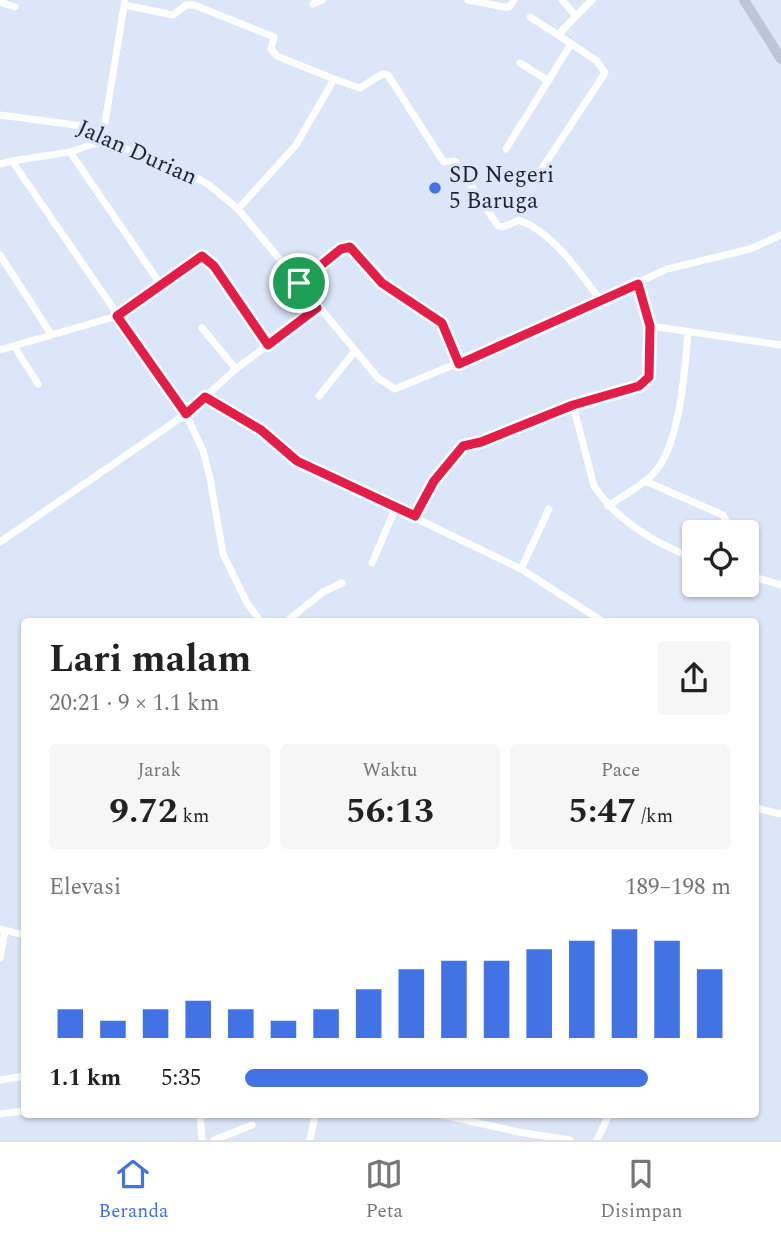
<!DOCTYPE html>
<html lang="id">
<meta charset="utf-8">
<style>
:root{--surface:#fff;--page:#f6f6f6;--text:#222;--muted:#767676;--line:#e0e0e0;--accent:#4273e4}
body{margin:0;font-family:Spectral,serif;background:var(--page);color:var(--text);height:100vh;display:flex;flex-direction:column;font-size:26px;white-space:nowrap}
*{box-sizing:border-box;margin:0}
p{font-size:23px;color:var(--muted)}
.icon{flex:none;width:38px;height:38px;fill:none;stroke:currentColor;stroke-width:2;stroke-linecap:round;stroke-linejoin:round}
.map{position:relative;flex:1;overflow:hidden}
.sheet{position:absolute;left:21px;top:618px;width:738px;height:500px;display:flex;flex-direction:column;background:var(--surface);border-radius:7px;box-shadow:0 2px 5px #0004}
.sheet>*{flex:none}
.tools{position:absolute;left:682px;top:520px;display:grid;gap:14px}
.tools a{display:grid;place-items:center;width:77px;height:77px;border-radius:7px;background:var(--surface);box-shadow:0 2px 5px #0004;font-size:35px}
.pin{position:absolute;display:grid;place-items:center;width:60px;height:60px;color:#fff;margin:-30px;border:4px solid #fff;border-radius:50%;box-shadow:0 2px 7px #0007}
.round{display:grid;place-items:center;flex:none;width:74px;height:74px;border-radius:7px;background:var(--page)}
.overview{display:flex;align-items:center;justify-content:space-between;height:119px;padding:0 28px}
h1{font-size:38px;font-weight:700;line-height:52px}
.metrics{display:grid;grid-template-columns:repeat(3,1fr);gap:10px;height:119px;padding:7px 28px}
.metrics div{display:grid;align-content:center;border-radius:7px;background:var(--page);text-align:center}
.metrics b{font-size:35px;font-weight:700}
.metrics small{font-size:19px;font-weight:400}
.metrics p{font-size:19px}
.chart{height:196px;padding:14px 28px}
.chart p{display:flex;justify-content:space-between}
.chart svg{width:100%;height:126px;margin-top:7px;stroke:var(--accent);stroke-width:6}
ul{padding:0 28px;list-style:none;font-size:23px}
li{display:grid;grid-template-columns:112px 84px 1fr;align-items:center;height:52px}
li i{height:18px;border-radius:9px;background:var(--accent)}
.dock{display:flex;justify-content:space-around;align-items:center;height:98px;border-top:2px solid var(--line);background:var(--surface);font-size:19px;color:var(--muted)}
.dock a{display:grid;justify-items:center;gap:4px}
.dock .selected{color:var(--accent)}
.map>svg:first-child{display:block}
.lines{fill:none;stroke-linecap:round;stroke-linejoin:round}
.street{stroke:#fff;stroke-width:7}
.secondary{stroke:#bcc6d8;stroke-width:10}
.route-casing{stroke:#fff;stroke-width:14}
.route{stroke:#e11d48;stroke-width:9}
.poi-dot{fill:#4273e4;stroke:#dce6f9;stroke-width:2.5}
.labels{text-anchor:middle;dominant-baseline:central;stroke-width:7;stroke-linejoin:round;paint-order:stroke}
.street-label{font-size:23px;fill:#1e2430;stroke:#dce6f9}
.poi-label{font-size:23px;fill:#1e2430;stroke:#dce6f9;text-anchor:start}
</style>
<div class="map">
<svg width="781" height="1140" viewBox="0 0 781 1140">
<rect width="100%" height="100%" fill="#dce6f9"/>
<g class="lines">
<!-- street -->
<g class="street">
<polyline points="468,0 504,7 509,7 514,0"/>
<polyline points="562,0 576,16 592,0"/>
<polyline points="0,2 15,7"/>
<polyline points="313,4 322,0"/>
<polyline points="125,5 173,15 186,5 194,5 274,37 271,49 277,56 334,79 296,145 238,209"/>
<polyline points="530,17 558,35"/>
<polyline points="520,63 549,81"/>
<path d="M334 79 360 88 382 74 388 75 441 158 444 162 455 161 498 226 503 227 519 220C554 233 579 272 601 301"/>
<polyline points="0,115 83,126 146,159 197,178 209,185 238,209 378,378 395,389 535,331 667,269 750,249 781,235"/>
<polyline points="103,135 125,0"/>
<polyline points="108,139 70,152 161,285"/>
<polyline points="506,149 571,44"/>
<polyline points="12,161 70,152"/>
<polyline points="0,164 12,161 186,414 203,451 210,478 223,554 247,603 260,621"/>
<polyline points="533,182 605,73 597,61 558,35 576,16"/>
<polyline points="0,255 51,334"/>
<polyline points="299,283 341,249 350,247 382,283 442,323 459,364"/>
<polyline points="650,326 781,345"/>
<polyline points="202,328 236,369"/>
<polyline points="14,346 38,384"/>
<polyline points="0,350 117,316 202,256 214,266 268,345"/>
<polyline points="319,396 355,351"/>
<polyline points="205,397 261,430 297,461 521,569 602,621"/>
<path d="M573 405 594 486C616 520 657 545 695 558"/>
<polyline points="645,481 723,515 726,521 722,532"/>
<path d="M608 506C623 495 641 487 653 474 680 447 685 369 688 332"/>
<polyline points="415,516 434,481 463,446 481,442 573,405 639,386 647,380 650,326 638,284"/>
<polyline points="0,542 186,414 236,369 317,308"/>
<polyline points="372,563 396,507"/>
<polyline points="521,569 549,509"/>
<polyline points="747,575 781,585"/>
<polyline points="287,621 323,592 342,583"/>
<polyline points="756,808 781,814"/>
<polyline points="0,929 24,935"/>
<polyline points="0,958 5,931"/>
<polyline points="0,1080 24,1076"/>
<polyline points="0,1114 24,1111"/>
<polyline points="200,1115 202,1140"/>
<polyline points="443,1115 518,1132 570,1140"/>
<polyline points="214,1140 252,1125"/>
<polyline points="310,1140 315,1115"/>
<polyline points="597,1140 609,1115"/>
</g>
<!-- secondary -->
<polyline class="secondary" points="744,0 781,59"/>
</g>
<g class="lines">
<defs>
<polygon id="route" points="350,247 382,283 442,323 459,364 638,284 650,326 649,377 639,386 573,405 481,442 463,446 434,481 415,516 297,461 261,430 205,397 186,414 117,316 202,256 214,266 268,345 317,308 299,283 341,249"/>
</defs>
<!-- route casing -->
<use href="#route" class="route-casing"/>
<!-- route -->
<use href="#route" class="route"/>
</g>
<!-- markers -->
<circle class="poi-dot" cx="435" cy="188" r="7"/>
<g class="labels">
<!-- street labels -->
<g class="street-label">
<text transform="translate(137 153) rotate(24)">Jalan Durian</text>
</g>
<!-- poi labels -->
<g class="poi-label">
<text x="449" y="175">SD Negeri<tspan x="449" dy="26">5 Baruga</tspan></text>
</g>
</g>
</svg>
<div class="tools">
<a><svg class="icon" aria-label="locate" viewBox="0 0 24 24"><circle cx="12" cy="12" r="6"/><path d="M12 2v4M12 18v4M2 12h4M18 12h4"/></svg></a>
</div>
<div class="pin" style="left:299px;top:283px;background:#1e9e55"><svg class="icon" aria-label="arrive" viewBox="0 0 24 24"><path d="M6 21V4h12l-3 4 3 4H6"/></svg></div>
<section class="sheet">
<div class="overview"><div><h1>Lari malam</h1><p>20:21 · 9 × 1.1 km</p></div><a class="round"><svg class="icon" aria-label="share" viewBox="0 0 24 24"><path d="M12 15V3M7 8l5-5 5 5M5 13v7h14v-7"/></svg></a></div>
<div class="metrics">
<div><p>Jarak</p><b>9.72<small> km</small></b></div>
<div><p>Waktu</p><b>56:13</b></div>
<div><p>Pace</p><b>5:47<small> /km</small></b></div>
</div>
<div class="chart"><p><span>Elevasi</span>189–198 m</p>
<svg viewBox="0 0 160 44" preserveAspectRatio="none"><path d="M5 44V34M15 44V38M25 44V34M35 44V31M45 44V34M55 44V38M65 44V34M75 44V27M85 44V20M95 44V17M105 44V17M115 44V13M125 44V10M135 44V6M145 44V10M155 44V20"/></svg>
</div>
<ul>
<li><b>1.1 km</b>5:35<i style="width:83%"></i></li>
</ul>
</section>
</div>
<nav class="dock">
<a class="selected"><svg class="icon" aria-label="home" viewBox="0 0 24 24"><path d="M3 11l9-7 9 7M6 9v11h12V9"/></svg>Beranda</a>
<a><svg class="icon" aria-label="map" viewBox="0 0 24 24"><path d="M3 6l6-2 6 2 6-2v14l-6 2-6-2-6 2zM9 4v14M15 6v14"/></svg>Peta</a>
<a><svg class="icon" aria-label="saved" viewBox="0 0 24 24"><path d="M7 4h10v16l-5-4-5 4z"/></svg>Disimpan</a>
</nav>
